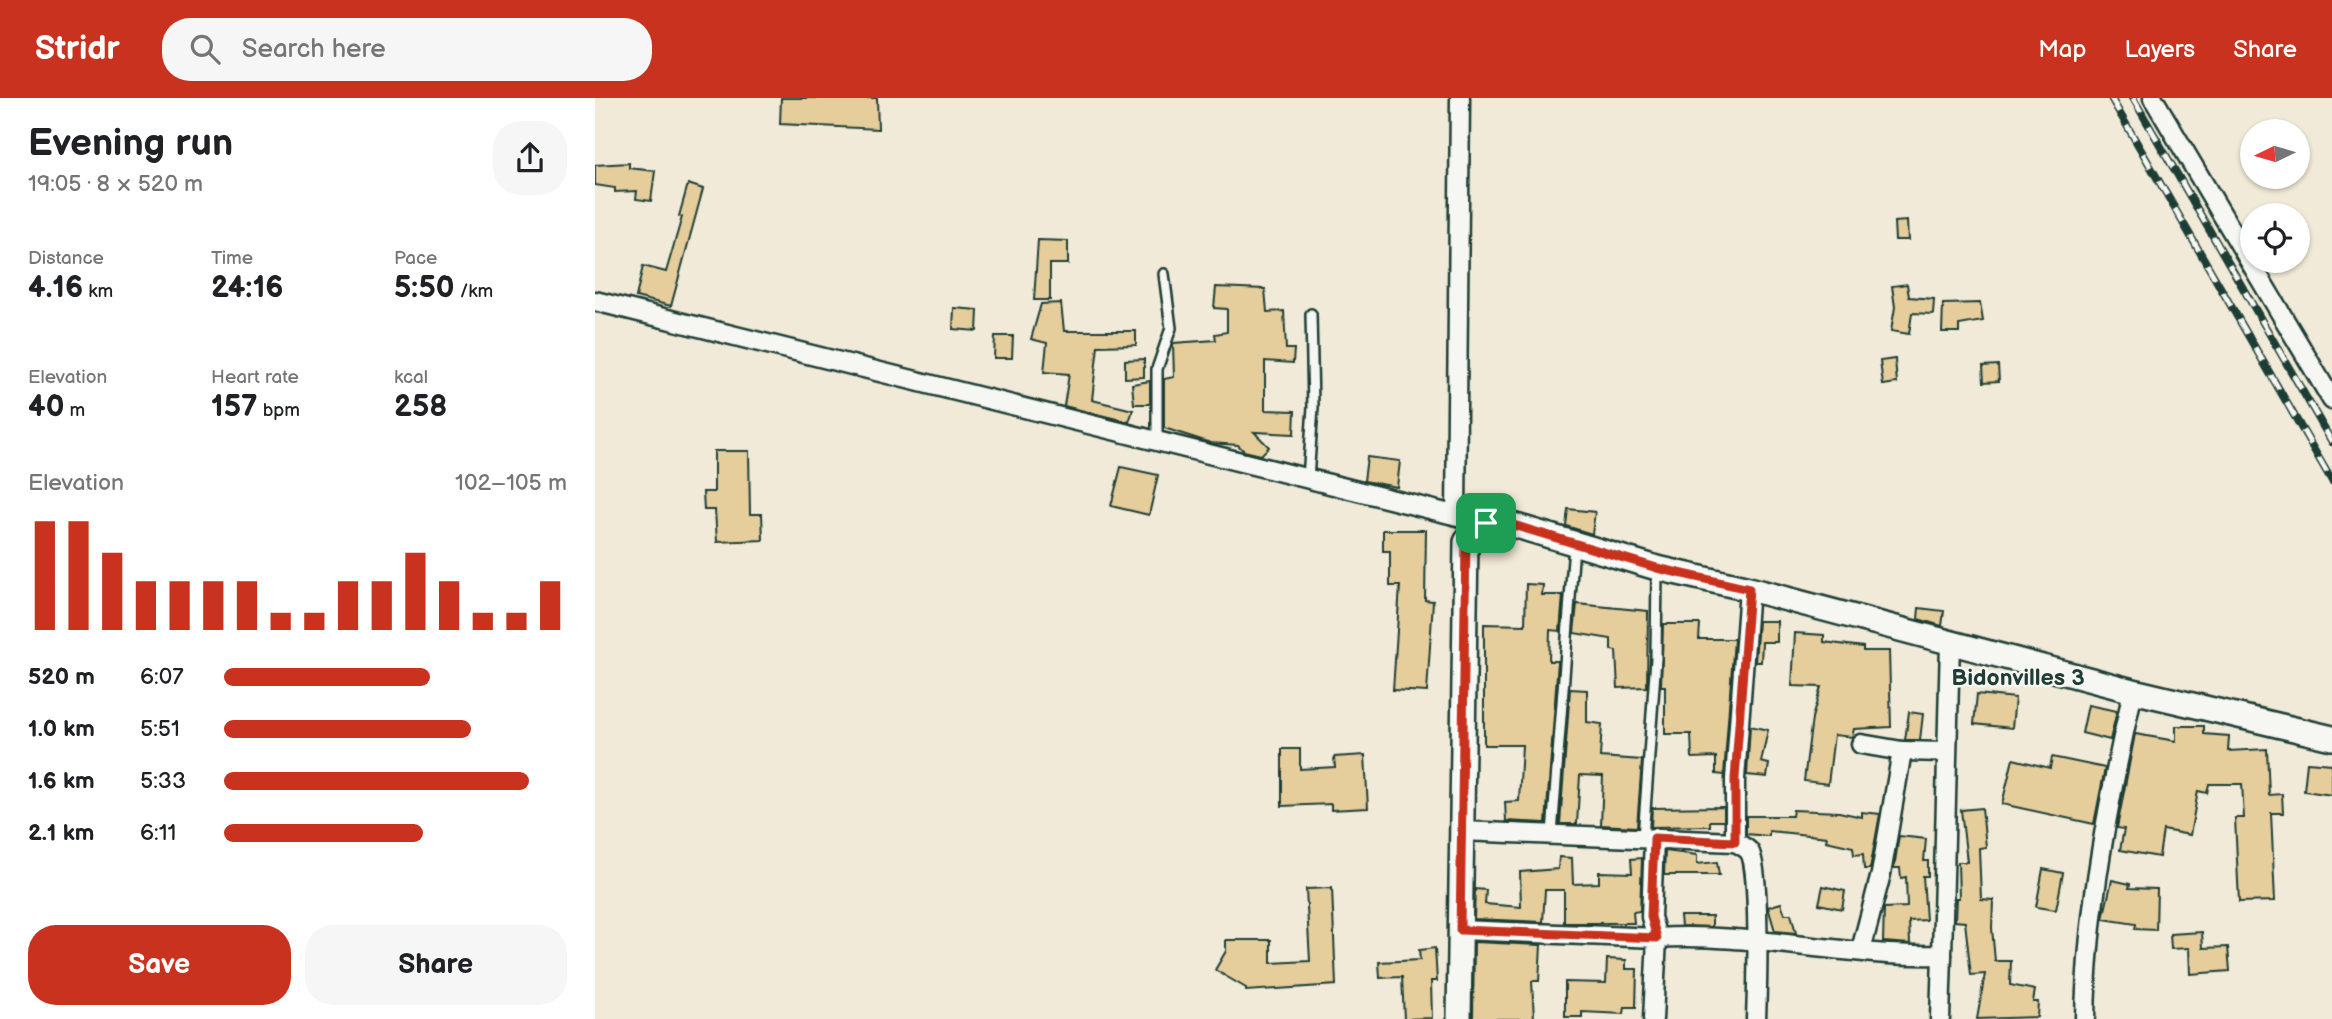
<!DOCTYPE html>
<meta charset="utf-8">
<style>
:root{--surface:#fff;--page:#f6f6f6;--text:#202124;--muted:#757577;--accent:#c8321e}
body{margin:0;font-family:"Balsamiq Sans",sans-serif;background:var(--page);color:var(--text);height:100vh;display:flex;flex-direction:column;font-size:26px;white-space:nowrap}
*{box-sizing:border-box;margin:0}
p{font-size:23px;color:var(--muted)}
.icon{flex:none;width:38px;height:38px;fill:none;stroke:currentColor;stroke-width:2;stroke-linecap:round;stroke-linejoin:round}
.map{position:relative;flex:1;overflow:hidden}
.drawer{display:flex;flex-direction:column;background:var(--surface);width:595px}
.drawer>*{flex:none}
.needle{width:46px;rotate:265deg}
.tools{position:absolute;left:1645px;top:21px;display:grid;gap:14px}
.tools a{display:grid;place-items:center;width:70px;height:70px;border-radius:50%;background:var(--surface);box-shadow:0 2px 5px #0004;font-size:35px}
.pin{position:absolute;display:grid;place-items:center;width:60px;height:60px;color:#fff;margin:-30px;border-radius:14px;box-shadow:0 4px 10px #0006}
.round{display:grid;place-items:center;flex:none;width:74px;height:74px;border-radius:28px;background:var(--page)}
.summary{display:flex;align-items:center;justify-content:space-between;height:119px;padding:0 28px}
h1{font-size:38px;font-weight:800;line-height:52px}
.metrics{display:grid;grid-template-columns:repeat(3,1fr);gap:10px;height:119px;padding:7px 28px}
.metrics div{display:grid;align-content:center}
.metrics b{font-size:30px;font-weight:800}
.metrics small{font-size:19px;font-weight:400}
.metrics p{font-size:19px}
.chart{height:196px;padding:14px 28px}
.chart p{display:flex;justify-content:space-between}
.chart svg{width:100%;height:126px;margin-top:7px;stroke:var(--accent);stroke-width:6}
.primary-button{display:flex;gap:14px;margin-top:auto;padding:14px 28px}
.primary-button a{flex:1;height:80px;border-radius:28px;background:var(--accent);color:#fff;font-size:28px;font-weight:800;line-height:80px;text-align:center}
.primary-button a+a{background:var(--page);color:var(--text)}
ul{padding:0 28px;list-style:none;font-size:23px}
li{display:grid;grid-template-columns:112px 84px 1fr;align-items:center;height:52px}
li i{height:18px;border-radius:9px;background:var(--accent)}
header{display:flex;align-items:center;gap:42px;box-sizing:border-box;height:98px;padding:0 35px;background:var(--accent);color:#fff}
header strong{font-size:33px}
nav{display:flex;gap:38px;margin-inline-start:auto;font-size:24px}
.search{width:490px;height:63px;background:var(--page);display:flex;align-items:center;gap:18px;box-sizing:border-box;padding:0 24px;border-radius:28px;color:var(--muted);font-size:26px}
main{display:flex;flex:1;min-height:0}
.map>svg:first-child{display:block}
.building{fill:#e6cd9c;stroke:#1f3d34;stroke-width:2}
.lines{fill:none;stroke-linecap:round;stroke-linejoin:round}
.service-casing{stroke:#1f3d34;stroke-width:14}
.minor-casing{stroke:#1f3d34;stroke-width:23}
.tertiary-casing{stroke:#1f3d34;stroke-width:28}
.service{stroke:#f6f6f2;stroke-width:9}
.minor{stroke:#f6f6f2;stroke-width:18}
.tertiary{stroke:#f6f6f2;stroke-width:23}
.rail-casing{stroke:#1f3d34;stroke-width:8}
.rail{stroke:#f6f6f2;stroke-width:5;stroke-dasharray:16;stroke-linecap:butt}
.route-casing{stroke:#fff;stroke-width:14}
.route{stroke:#c8321e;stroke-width:9}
.labels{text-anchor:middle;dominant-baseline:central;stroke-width:5;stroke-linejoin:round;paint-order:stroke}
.quarter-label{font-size:23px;font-weight:bold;fill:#1f3d34;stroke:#f6f6f2}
</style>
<header>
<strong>Stridr</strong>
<div class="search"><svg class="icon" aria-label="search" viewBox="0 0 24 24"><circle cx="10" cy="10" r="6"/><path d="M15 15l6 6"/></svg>Search here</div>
<nav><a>Map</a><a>Layers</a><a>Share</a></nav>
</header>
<main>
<section class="drawer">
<div class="summary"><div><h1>Evening run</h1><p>19:05 · 8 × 520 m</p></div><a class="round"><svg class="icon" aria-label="share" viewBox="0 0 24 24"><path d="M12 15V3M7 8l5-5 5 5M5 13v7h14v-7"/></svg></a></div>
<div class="metrics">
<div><p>Distance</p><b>4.16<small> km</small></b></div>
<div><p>Time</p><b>24:16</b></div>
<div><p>Pace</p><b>5:50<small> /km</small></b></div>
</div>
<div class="metrics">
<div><p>Elevation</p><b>40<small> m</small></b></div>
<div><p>Heart rate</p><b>157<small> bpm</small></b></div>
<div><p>kcal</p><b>258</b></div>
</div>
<div class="chart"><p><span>Elevation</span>102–105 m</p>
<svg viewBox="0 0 160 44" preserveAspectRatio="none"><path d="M5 44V6M15 44V6M25 44V17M35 44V27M45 44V27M55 44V27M65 44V27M75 44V38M85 44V38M95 44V27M105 44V27M115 44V17M125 44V27M135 44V38M145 44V38M155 44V27"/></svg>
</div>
<ul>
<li><b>520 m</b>6:07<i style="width:60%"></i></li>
<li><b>1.0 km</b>5:51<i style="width:72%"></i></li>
<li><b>1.6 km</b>5:33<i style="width:89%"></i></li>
<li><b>2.1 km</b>6:11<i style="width:58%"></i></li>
</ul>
<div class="primary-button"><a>Save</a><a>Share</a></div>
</section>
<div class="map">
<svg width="1737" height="921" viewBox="0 0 1737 921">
<rect width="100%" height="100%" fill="#f1ead8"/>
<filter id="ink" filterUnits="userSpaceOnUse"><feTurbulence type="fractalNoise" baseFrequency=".0143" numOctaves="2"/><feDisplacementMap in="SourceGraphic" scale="14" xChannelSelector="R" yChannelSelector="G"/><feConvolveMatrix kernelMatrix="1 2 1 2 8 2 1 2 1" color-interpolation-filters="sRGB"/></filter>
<g filter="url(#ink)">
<!-- building -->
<g class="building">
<polygon points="186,0 282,0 283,31 185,26"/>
<polygon points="34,65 34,70 60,73 56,103 41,101 42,93 20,94 20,90 0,87 0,67"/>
<polygon points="93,86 108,91 76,208 41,199 48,168 71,174 87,119 84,118"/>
<polygon points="1312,123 1313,142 1300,142 1299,124"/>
<polygon points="443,142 473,143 473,166 455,166 455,202 439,202"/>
<polygon points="1312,186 1314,199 1339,201 1338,216 1317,215 1314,236 1296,233 1300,209 1297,188"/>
<polygon points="621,189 670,191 672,214 689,213 691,251 699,251 698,265 670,263 670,312 700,313 699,336 659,334 674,349 666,357 649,353 643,347 616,345 569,330 569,281 579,279 578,245 621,242 620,236 632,234 632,211 619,210"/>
<polygon points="466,205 469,233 541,233 541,247 503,248 497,302 538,312 534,324 469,308 474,276 449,274 452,245 436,241 446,206"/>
<polygon points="1385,205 1388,223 1364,227 1364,234 1347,234 1348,206"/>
<polygon points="359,210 383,212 382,233 358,231"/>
<polygon points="400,238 418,238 417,260 399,260"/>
<polygon points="549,261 549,279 530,280 530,262"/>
<polygon points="1300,261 1302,285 1288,287 1285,263"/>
<polygon points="1403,267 1404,283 1389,284 1388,268"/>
<polygon points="555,283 555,306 539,306 537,286"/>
<polygon points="119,353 154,353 155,416 167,416 168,442 122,444 120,412 109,412 108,394 119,394"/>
<polygon points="772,359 805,363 802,389 769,383"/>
<polygon points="526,369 563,377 554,417 516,408"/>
<polygon points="973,411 1000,414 997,436 971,428"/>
<polygon points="788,432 831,432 830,502 838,503 832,594 798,592 805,488 795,488 795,453 788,453"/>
<polygon points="931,486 948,487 947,497 968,497 965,533 955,532 954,563 963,563 951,725 911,723 910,704 924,703 927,647 889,647 889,526 930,527"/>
<polygon points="982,506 1053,513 1052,589 1023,590 1021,553 1016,552 1016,541 979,535"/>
<polygon points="1324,510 1349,513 1347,528 1323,521"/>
<polygon points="1163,523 1182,523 1182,544 1167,544 1166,564 1160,564"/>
<polygon points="1068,526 1105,526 1104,541 1139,541 1129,677 1121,676 1121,659 1097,660 1096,636 1070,636 1070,588 1066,588"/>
<polygon points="1200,535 1229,537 1229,544 1268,549 1268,553 1294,553 1296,629 1259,631 1257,639 1239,637 1233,686 1209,683 1217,620 1226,589 1197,588"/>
<polygon points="975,591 992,592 992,624 1007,626 1005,659 1047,662 1042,729 1006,727 1008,678 985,677 982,726 965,726"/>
<polygon points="1382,596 1420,600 1417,630 1379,626"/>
<polygon points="1493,607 1522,613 1515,642 1487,635"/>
<polygon points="1314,614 1328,616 1325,642 1310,642"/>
<polygon points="1155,628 1173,632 1166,664 1174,666 1172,679 1152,677"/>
<polygon points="1581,628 1609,628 1609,636 1634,638 1633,653 1672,651 1674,697 1687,696 1688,715 1676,715 1680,803 1644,804 1640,720 1649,720 1647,686 1614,686 1612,695 1603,693 1595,737 1568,732 1564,759 1525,752 1529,731 1522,730 1540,636 1581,643"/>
<polygon points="687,651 705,651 705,671 740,669 739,659 770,657 773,710 736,712 736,706 687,708"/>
<polygon points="1457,659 1510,670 1499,726 1407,706 1418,661 1455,670"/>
<polygon points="1712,664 1737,666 1737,697 1709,693"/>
<polygon points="1129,709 1129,723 1115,723 1115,728 1056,729 1057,710"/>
<polygon points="1387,710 1391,749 1384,750 1386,801 1398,802 1397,830 1400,863 1416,863 1415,887 1440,892 1438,904 1443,904 1442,919 1382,921 1390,876 1376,877 1370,824 1360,823 1361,800 1364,800 1363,764 1372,764 1366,712"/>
<polygon points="1198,712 1244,714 1267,719 1267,714 1285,716 1275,771 1269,771 1268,756 1259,757 1258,749 1231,743 1232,739 1174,733 1174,738 1151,736 1151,718 1197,718"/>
<polygon points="1304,738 1331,741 1329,763 1333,763 1333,778 1328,778 1331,822 1314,823 1315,846 1288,844 1289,810 1312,809 1311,779 1306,780 1305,770 1299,770"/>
<polygon points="1070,753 1102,757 1102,766 1122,764 1124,777 1069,777"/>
<polygon points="964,759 977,760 978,786 1004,785 1004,774 1037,775 1036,761 1047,760 1045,813 1038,814 1039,825 969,825 969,792 950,792 948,824 879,821 880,791 891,792 890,806 926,809 925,774 963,771"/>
<polygon points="1448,771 1468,775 1461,812 1441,809"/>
<polygon points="1517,782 1535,786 1534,790 1562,791 1561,832 1540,831 1541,826 1508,821"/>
<polygon points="1228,788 1250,793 1247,811 1224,806"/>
<polygon points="737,790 741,887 651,893 651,890 620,872 631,853 631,842 676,842 676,865 715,863 711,791"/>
<polygon points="1186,805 1190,816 1196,816 1201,835 1180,833 1173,809"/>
<polygon points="1085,818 1117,818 1117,829 1086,828"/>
<polygon points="1607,834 1608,850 1633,849 1635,873 1595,876 1594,850 1576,851 1575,836"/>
<polygon points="879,844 946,847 944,883 937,883 939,921 878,921"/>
<polygon points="840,850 842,883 836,883 837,920 809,921 807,879 785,880 784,864 825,862 824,852"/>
<polygon points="1012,861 1031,862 1031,871 1042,871 1041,909 1030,909 1029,916 987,914 987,919 970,919 970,884 1011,885"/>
</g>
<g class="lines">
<defs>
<g id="service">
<polyline points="562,344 562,271 576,230 569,176"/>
<polyline points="713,381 718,309 716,216"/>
<polyline points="957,736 979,448"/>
<polyline points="1048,740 1061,560 1062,472"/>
</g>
<g id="minor">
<polyline points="1558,0 1737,302"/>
<polyline points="0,203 891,425"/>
<polyline points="861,417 865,0"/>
<polyline points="1266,646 1307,653 1350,654"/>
<path d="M866 733 1140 744C1144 746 1151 750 1154 753 1166 769 1162 895 1161 921"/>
<path d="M1059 740 1056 819 1062 840C1157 834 1252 860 1347 857L1355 544"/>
<polyline points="1140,744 1140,681 1154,491"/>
<polyline points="865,832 1062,840 1058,921"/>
<polyline points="1266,852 1286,776 1307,653"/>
<polyline points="1345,921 1347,857"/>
<path d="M1490 921C1492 810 1514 701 1538 593"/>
</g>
<path id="tertiary" d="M864 921 871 444C880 427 889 425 908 424L1062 470 1154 491 1538 593 1737 640"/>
</defs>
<!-- service casing -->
<use href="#service" class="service-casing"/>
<!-- minor casing -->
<use href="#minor" class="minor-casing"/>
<!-- tertiary casing -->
<use href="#tertiary" class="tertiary-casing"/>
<!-- service -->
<use href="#service" class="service"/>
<!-- minor -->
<use href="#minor" class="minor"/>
<!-- tertiary -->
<use href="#tertiary" class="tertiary"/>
<defs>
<g id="rail">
<polyline points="1516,0 1737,383"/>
<polyline points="1538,0 1737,344"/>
</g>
</defs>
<!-- rail casing -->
<use href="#rail" class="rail-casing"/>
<!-- rail -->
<use href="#rail" class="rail"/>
</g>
</g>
<g class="lines" filter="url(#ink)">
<defs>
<path id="route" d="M908 424 1062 470 1154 491 1140 681V744L1059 740 1056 819 1062 840 865 832 871 444C880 427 889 425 908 424Z"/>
</defs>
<!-- route casing -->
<use href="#route" class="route-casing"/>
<!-- route -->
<use href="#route" class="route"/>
</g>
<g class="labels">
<!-- quarter labels -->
<g class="quarter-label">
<text x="1423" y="580">Bidonvilles 3</text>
</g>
</g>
</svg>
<div class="tools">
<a><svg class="needle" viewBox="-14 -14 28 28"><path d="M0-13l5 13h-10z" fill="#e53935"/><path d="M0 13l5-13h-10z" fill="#757577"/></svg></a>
<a><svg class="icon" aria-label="locate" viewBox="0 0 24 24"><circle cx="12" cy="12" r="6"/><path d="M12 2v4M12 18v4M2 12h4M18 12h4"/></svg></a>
</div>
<div class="pin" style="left:891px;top:425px;background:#1e9e55"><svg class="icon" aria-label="arrive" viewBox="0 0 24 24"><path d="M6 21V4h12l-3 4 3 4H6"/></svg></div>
</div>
</main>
